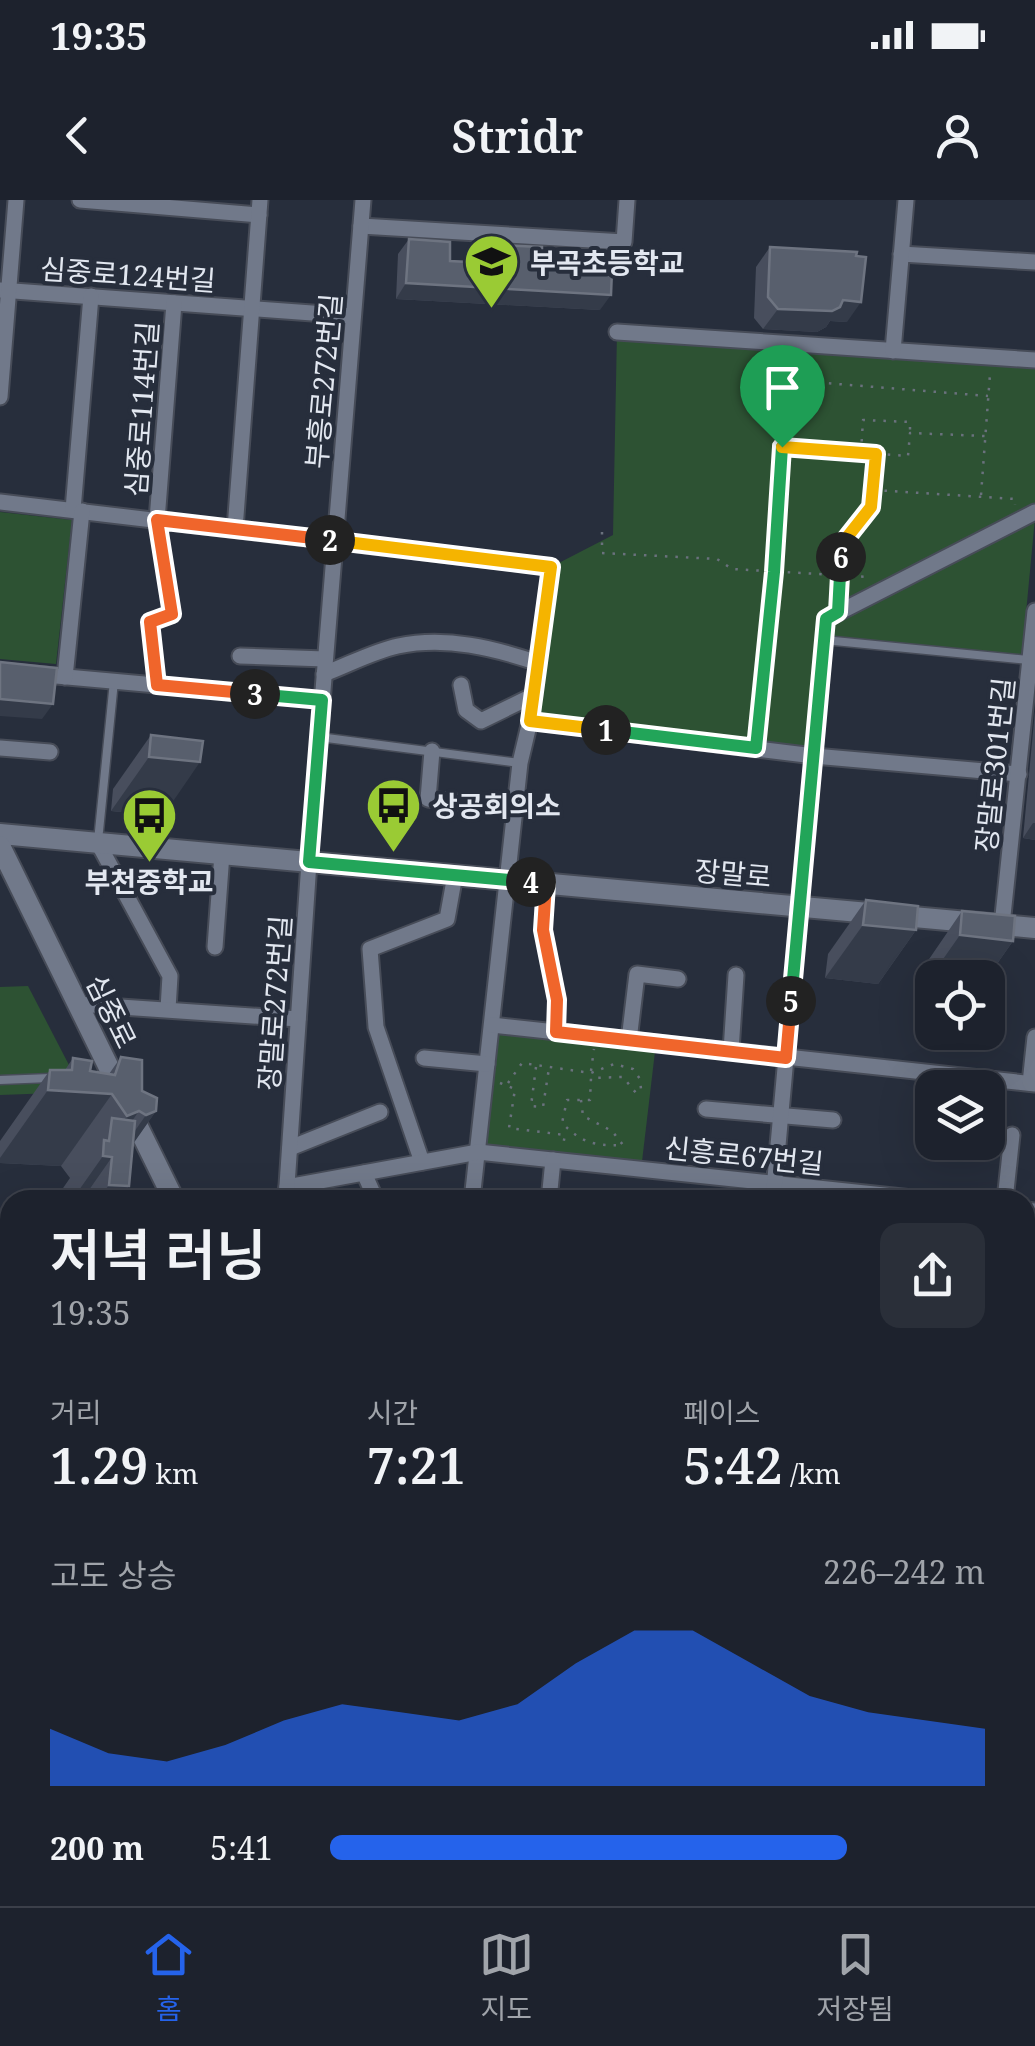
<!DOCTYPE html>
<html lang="ko">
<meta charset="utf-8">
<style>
:root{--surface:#1d222d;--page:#2a2f39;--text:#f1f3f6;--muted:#a0a4aa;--line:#3b3f49;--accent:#2563eb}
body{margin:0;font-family:"Noto Serif","Noto Sans KR",serif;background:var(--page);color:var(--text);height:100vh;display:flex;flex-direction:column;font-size:38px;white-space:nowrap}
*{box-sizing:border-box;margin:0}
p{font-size:32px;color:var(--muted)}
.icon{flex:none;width:55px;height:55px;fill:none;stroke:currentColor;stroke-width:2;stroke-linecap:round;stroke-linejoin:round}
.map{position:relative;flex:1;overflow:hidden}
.side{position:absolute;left:0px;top:990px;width:1035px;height:718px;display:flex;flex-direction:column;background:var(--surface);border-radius:30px 30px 0 0;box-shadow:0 10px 40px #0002,0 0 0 2px var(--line)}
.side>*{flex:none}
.controls{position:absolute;left:915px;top:760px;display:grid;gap:20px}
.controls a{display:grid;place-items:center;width:90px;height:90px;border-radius:20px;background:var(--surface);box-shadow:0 10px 40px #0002,0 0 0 2px var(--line);font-size:50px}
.pin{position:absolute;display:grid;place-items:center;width:85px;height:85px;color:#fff;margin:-102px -42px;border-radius:50% 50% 50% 0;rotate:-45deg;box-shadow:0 0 10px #0007}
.pin .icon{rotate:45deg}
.km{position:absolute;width:50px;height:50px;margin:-25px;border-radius:50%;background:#222;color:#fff;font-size:28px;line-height:50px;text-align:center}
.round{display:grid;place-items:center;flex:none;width:105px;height:105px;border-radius:20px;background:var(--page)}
.summary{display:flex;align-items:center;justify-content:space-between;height:170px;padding:0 50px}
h1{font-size:55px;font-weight:600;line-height:75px}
.stats{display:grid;grid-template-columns:repeat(3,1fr);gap:15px;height:170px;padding:10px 50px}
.stats div{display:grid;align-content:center}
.stats b{font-size:50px;font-weight:600}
.stats small{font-size:28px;font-weight:400}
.stats p{font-size:28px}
.chart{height:280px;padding:20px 50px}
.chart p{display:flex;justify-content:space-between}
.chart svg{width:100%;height:180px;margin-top:10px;fill:var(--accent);opacity:.7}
ul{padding:0 50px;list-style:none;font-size:32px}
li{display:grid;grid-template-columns:160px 120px 1fr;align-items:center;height:75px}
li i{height:25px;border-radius:12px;background:var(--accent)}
.status{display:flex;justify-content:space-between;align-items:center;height:70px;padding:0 50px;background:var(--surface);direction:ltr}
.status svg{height:28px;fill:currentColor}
header{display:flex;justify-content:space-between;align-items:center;height:130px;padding:0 50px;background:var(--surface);font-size:45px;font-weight:600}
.dock{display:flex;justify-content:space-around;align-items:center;height:140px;border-top:2px solid var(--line);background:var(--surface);font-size:28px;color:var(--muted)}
.dock a{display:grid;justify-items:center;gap:5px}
.dock .active{color:var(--accent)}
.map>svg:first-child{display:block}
.green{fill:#2d5233}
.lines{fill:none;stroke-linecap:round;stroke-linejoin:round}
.service-casing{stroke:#474c58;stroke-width:11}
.minor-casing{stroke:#474c58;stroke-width:19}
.tertiary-casing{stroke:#474c58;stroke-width:24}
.path{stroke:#6a717d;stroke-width:2.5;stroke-dasharray:2.5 8;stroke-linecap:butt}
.service{stroke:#71798a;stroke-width:8}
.minor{stroke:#71798a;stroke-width:15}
.tertiary{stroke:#71798a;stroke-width:20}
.wall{fill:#484e5d}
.shaded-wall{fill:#343b49}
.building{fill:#585f6d;stroke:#6e7481;stroke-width:2.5}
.split-1-casing{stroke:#fff;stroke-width:20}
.split-2-casing{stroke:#fff;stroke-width:20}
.split-3-casing{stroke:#fff;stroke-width:20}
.split-4-casing{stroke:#fff;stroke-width:20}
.split-5-casing{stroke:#fff;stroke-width:20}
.split-6-casing{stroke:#fff;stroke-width:20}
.split-7-casing{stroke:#fff;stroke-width:20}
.split-1{stroke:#22a559;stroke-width:12}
.split-2{stroke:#f5b400;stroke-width:12}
.split-3{stroke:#f0652b;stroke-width:12}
.split-4{stroke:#22a559;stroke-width:12}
.split-5{stroke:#f0652b;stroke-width:12}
.split-6{stroke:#22a559;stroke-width:12}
.split-7{stroke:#f5b400;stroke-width:12}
.labels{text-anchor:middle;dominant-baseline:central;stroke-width:8;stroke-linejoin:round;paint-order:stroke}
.poi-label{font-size:28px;font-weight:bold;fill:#e2e7f0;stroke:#272e3c;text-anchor:start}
.street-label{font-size:28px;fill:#e2e7f0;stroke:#272e3c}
</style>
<div class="status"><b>19:35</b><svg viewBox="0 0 49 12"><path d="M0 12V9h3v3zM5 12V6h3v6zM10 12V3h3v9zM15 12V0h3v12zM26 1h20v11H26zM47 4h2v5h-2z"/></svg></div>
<header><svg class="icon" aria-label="back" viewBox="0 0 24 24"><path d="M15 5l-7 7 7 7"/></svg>Stridr<svg class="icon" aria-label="person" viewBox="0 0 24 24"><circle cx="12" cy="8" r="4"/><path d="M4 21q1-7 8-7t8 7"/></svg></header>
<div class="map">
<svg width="1035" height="1706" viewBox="0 0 1035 1706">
<rect width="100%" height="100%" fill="#272e3c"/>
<!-- green -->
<g class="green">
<polygon points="617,132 1035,160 1035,312 826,419 814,556 530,521 551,367 613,335"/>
<polygon points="0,312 72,320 56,464 0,459"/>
<polygon points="1035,318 1022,455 827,437 831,421"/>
<polygon points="28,786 83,892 0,895 0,787"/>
<polygon points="492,825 656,843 641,970 478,952"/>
<polygon points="0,1256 10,1257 10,1408 0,1407"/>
<polygon points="1025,1340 1035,1341 1035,1501 1025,1500"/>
</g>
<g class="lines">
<defs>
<g id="service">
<polyline points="824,440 1028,460"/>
<polyline points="319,537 520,563"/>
<polyline points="98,641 114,481"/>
<polyline points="0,880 50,878"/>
<polyline points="1025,1026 1035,1042"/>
<polyline points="230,1706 231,1698"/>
</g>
<g id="minor">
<polyline points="80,0 259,15"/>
<polyline points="361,26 624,42 627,0"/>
<polyline points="901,54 1035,62"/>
<polyline points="0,90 353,116"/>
<polyline points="617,132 1035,160"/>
<polyline points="893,151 906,0"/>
<polyline points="0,197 16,0"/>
<polyline points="0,302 551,367 530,521 520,563 472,1000"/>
<polyline points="73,310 91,96"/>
<polyline points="235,329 260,0"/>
<polyline points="240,456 325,459"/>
<polyline points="0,471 322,500"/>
<path d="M324 474C348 465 374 451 398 446 446 436 494 448 538 463"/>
<polyline points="65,477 82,311"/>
<polyline points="157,485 150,422 172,414 157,320 174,103"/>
<polyline points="461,485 466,510 481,521 534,495"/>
<polyline points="530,521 814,556 1019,574"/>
<polyline points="0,548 50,552"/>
<polyline points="432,551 428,599 516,608"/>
<polyline points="98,643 170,776 168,809"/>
<polyline points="546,683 543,729 557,800 556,832"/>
<polyline points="1002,725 1035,411"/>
<polyline points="215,747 222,654"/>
<polyline points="77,804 298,819"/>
<polyline points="492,825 1035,884"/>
<polyline points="629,840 637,774 678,779"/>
<polyline points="731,851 736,775"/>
<polyline points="424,858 487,864"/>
<polyline points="1030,883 1035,837"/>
<polyline points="706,909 833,920"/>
<polyline points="290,948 380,912"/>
<polyline points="422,962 376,827 370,749 447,719 455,675"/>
<polyline points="364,973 376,1000"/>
<polyline points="287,987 478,952 931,1000"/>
<polyline points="286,1000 309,662 363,0"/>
<polyline points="549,1000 553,960"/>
<polyline points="773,1000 826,419 1035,312"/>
<polyline points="1005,1000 1012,935"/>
<polyline points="1025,1010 1035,1011"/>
<polyline points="1025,1141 1035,1157"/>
<polyline points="1025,1192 1035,1193"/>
<polyline points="0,1234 10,1235"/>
<polyline points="1025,1340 1035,1341"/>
<polyline points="0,1473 10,1474"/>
<polyline points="1025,1500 1035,1501"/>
<polyline points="1025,1631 1035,1632"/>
<polyline points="26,1698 29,1706"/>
<polyline points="566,1706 566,1698"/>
<polyline points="632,1706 632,1698"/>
<polyline points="707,1706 707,1698"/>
</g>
<g id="tertiary">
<polyline points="0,634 1035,728"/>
<polyline points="0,646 174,1000"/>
<polyline points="0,1692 10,1693"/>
<polyline points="54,1698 147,1706"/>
<polyline points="508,1698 511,1706"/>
</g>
</defs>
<!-- service casing -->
<use href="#service" class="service-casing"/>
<!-- minor casing -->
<use href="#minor" class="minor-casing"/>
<!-- tertiary casing -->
<use href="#tertiary" class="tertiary-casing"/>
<!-- path -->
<g class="path">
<polyline points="787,180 988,196"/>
<polyline points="783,247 908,256 910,233 985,236"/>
<polyline points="861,252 863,220 910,222 910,230"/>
<polyline points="874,290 1015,299 1015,305"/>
<polyline points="981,295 990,174"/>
<polyline points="602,332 602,353 717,359 732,369 870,377"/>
<polyline points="839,396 841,345 871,307 876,255"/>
<polyline points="758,531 774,372 787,160"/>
<polyline points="536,867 531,906 543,907 549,868"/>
<polyline points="591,871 594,849"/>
<polyline points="500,883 515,889 509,928 565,935 563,945"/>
<path d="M508 883 522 863 591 873 614 864 633 869 640 879 641 889 636 893 623 877 591 878 590 900H567L562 923C582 943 594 946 623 945L612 931 583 916 581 900"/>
<polyline points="1025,1374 1035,1375"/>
<polyline points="1025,1410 1035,1411"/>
<polyline points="1035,1418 1035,1423"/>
<polyline points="1025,1438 1035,1433"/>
<polyline points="1025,1475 1035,1469"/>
</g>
<!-- service -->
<use href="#service" class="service"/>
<!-- minor -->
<use href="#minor" class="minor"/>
<!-- tertiary -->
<use href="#tertiary" class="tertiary"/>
</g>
<!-- wall -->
<g class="wall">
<polygon points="409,39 450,61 485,63 489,57 492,57 500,45 542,67 600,110 396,99 398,54"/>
<polygon points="770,47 847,122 830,121 826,127 817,132 763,129 754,118 756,67"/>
<polygon points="1035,511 1035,640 1023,638"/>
<polygon points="151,535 163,616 111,611 113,589"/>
<polygon points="866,700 916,730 878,784 825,778 828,754"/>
<polygon points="962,711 1013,741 987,778 932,778 922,789 925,765"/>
<polygon points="121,857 156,911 133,943 129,986 120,1000 60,1000 61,991 70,978 61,966 0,963 0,941 50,870 65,870 73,858 90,871 109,874"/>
<polygon points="10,1067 10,1116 0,1115 0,1081"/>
<polygon points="1035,1261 1035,1322 1025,1321 1025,1275"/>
<polygon points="0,1493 10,1494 10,1639 0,1628"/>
<polygon points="718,1698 788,1698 787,1706 717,1706"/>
</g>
<!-- shaded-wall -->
<g class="shaded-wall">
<polygon points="406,83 611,95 600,110 396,99"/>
<polygon points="843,100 861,102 847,122 830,121 826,127 817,132 763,129 778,109"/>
<polygon points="0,499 53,504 42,519 0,516"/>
<polygon points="149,557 200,562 163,616 111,611"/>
<polygon points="1033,623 1035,623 1035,640 1023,638"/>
<polygon points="863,725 916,730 878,784 825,778"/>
<polygon points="960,735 1013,741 987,778 932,778 932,790 922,789"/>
<polygon points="48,890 112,894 61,966 0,963 0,958"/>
<polygon points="139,911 107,957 112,957 82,1000 72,1000 103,956 103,951 127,916"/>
<polygon points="156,911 110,977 111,965 146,915"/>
<polygon points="109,985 129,986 120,1000 98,1000"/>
<polygon points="10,1080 10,1116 0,1115 0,1094"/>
<polygon points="1035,1279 1035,1322 1025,1321 1025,1293"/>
<polygon points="0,1603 10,1604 10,1607 0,1621"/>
<polygon points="767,1698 772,1699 767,1706 726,1706 729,1701"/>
</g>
<!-- building -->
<g class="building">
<polygon points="409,39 450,42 450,61 489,63 489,57 500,57 500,45 542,47 542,67 612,70 611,95 406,83"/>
<polygon points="770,47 857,52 856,56 866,57 861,102 843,100 840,107 832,111 778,109 768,97"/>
<polygon points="0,462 57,468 53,504 0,499"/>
<polygon points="151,535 203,541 200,562 149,557"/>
<polygon points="866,700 918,706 916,730 863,725"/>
<polygon points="962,711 1015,716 1013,741 960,735"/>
<polygon points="121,857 142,860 142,891 157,898 156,911 146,915 139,911 127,916 112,894 48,890 50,870 72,870 73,858 92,861 90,871 115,875"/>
<polygon points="112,918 135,921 129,986 109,985 112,957 103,956 104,940 109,941"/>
<polygon points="0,1493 10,1494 10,1604 0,1603"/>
<polygon points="1032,1681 1035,1681 1035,1706 1008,1706 1017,1698 1025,1698 1025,1689"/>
<polygon points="730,1698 788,1698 787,1706 772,1706 772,1699 767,1698 766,1705 729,1701"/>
</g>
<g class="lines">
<defs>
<polyline id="split-1" points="606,530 756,548 774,372 782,247"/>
<polyline id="split-2" points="330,340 551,367 530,521 606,530"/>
<polyline id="split-3" points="255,494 157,485 150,422 172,414 157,320 330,340"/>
<polyline id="split-4" points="255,494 322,500 309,662 531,682"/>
<polyline id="split-5" points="531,682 546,684 543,730 557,800 556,832 786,858 791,801"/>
<polyline id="split-6" points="791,801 826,419 838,412 841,357"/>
<polyline id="split-7" points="782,247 876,254 871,307 841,345 841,357"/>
</defs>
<!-- split-1 casing -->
<use href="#split-1" class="split-1-casing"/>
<!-- split-2 casing -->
<use href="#split-2" class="split-2-casing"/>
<!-- split-3 casing -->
<use href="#split-3" class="split-3-casing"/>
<!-- split-4 casing -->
<use href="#split-4" class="split-4-casing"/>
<!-- split-5 casing -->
<use href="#split-5" class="split-5-casing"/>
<!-- split-6 casing -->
<use href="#split-6" class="split-6-casing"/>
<!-- split-7 casing -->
<use href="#split-7" class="split-7-casing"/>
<!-- split-1 -->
<use href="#split-1" class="split-1"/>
<!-- split-2 -->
<use href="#split-2" class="split-2"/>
<!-- split-3 -->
<use href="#split-3" class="split-3"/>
<!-- split-4 -->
<use href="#split-4" class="split-4"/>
<!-- split-5 -->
<use href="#split-5" class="split-5"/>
<!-- split-6 -->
<use href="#split-6" class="split-6"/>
<!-- split-7 -->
<use href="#split-7" class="split-7"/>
</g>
<!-- icons -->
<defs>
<symbol id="school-pin" viewBox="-11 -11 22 30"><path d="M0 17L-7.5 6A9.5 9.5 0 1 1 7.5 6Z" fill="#9acb34" stroke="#272e3c"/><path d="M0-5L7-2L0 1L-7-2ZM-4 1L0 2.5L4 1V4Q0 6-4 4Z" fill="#111"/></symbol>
<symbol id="bus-pin" viewBox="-11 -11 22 30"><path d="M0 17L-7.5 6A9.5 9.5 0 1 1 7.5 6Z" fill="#9acb34" stroke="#272e3c"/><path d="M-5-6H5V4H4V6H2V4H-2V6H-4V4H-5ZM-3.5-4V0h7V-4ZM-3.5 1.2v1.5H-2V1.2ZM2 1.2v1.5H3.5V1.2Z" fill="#111"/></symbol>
</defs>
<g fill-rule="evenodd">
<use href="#school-pin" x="460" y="30" width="63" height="86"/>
<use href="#bus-pin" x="362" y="574" width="63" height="86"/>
<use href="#bus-pin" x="118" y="584" width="63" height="86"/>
</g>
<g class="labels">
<!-- poi labels -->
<g class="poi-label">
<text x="530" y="62">부곡초등학교</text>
<text x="432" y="605">상공회의소</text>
<text x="149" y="681" text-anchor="middle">부천중학교</text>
</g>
<!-- street labels -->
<g class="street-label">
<text transform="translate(128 74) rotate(4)">심중로124번길</text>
<text transform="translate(323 181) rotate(-85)">부흥로272번길</text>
<text transform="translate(141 209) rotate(-86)">심중로114번길</text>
<text transform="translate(994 565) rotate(-84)">장말로301번길</text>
<text transform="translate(733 673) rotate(5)">장말로</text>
<text transform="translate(274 803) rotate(-86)">장말로272번길</text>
<text transform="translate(112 811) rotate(64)">심중로</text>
<text transform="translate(744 955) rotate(6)">신흥로67번길</text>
</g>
</g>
</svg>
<div class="controls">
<a><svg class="icon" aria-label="locate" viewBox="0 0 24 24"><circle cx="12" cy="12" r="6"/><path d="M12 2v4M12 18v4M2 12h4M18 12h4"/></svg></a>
<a><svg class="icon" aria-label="layers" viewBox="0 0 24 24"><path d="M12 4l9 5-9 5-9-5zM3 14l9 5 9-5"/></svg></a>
</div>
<div class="pin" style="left:782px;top:247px;background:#1e9e55"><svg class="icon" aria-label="arrive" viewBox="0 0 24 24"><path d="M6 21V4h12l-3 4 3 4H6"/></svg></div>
<b class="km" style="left:606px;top:530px">1</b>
<b class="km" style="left:330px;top:340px">2</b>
<b class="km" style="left:255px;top:494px">3</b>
<b class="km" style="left:531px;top:682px">4</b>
<b class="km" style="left:791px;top:801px">5</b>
<b class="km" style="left:841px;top:357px">6</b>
<section class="side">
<div class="summary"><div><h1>저녁 러닝</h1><p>19:35</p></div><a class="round"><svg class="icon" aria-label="share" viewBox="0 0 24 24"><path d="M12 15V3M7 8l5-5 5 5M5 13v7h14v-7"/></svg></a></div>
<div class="stats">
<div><p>거리</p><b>1.29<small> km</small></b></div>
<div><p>시간</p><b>7:21</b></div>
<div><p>페이스</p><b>5:42<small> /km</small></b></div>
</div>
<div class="chart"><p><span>고도 상승</span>226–242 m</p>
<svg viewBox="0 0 160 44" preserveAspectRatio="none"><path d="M0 44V30L10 36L20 38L30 34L40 28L50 24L60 26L70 28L80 24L90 14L100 6L110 6L120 14L130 22L140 26L150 28L160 30V44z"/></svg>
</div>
<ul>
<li><b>200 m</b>5:41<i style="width:79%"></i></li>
</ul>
</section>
</div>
<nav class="dock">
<a class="active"><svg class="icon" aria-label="home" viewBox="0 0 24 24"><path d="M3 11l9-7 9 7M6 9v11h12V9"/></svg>홈</a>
<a><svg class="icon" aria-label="map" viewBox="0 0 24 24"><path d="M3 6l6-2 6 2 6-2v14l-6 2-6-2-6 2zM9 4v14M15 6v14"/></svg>지도</a>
<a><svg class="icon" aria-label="saved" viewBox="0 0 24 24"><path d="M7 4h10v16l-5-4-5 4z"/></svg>저장됨</a>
</nav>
